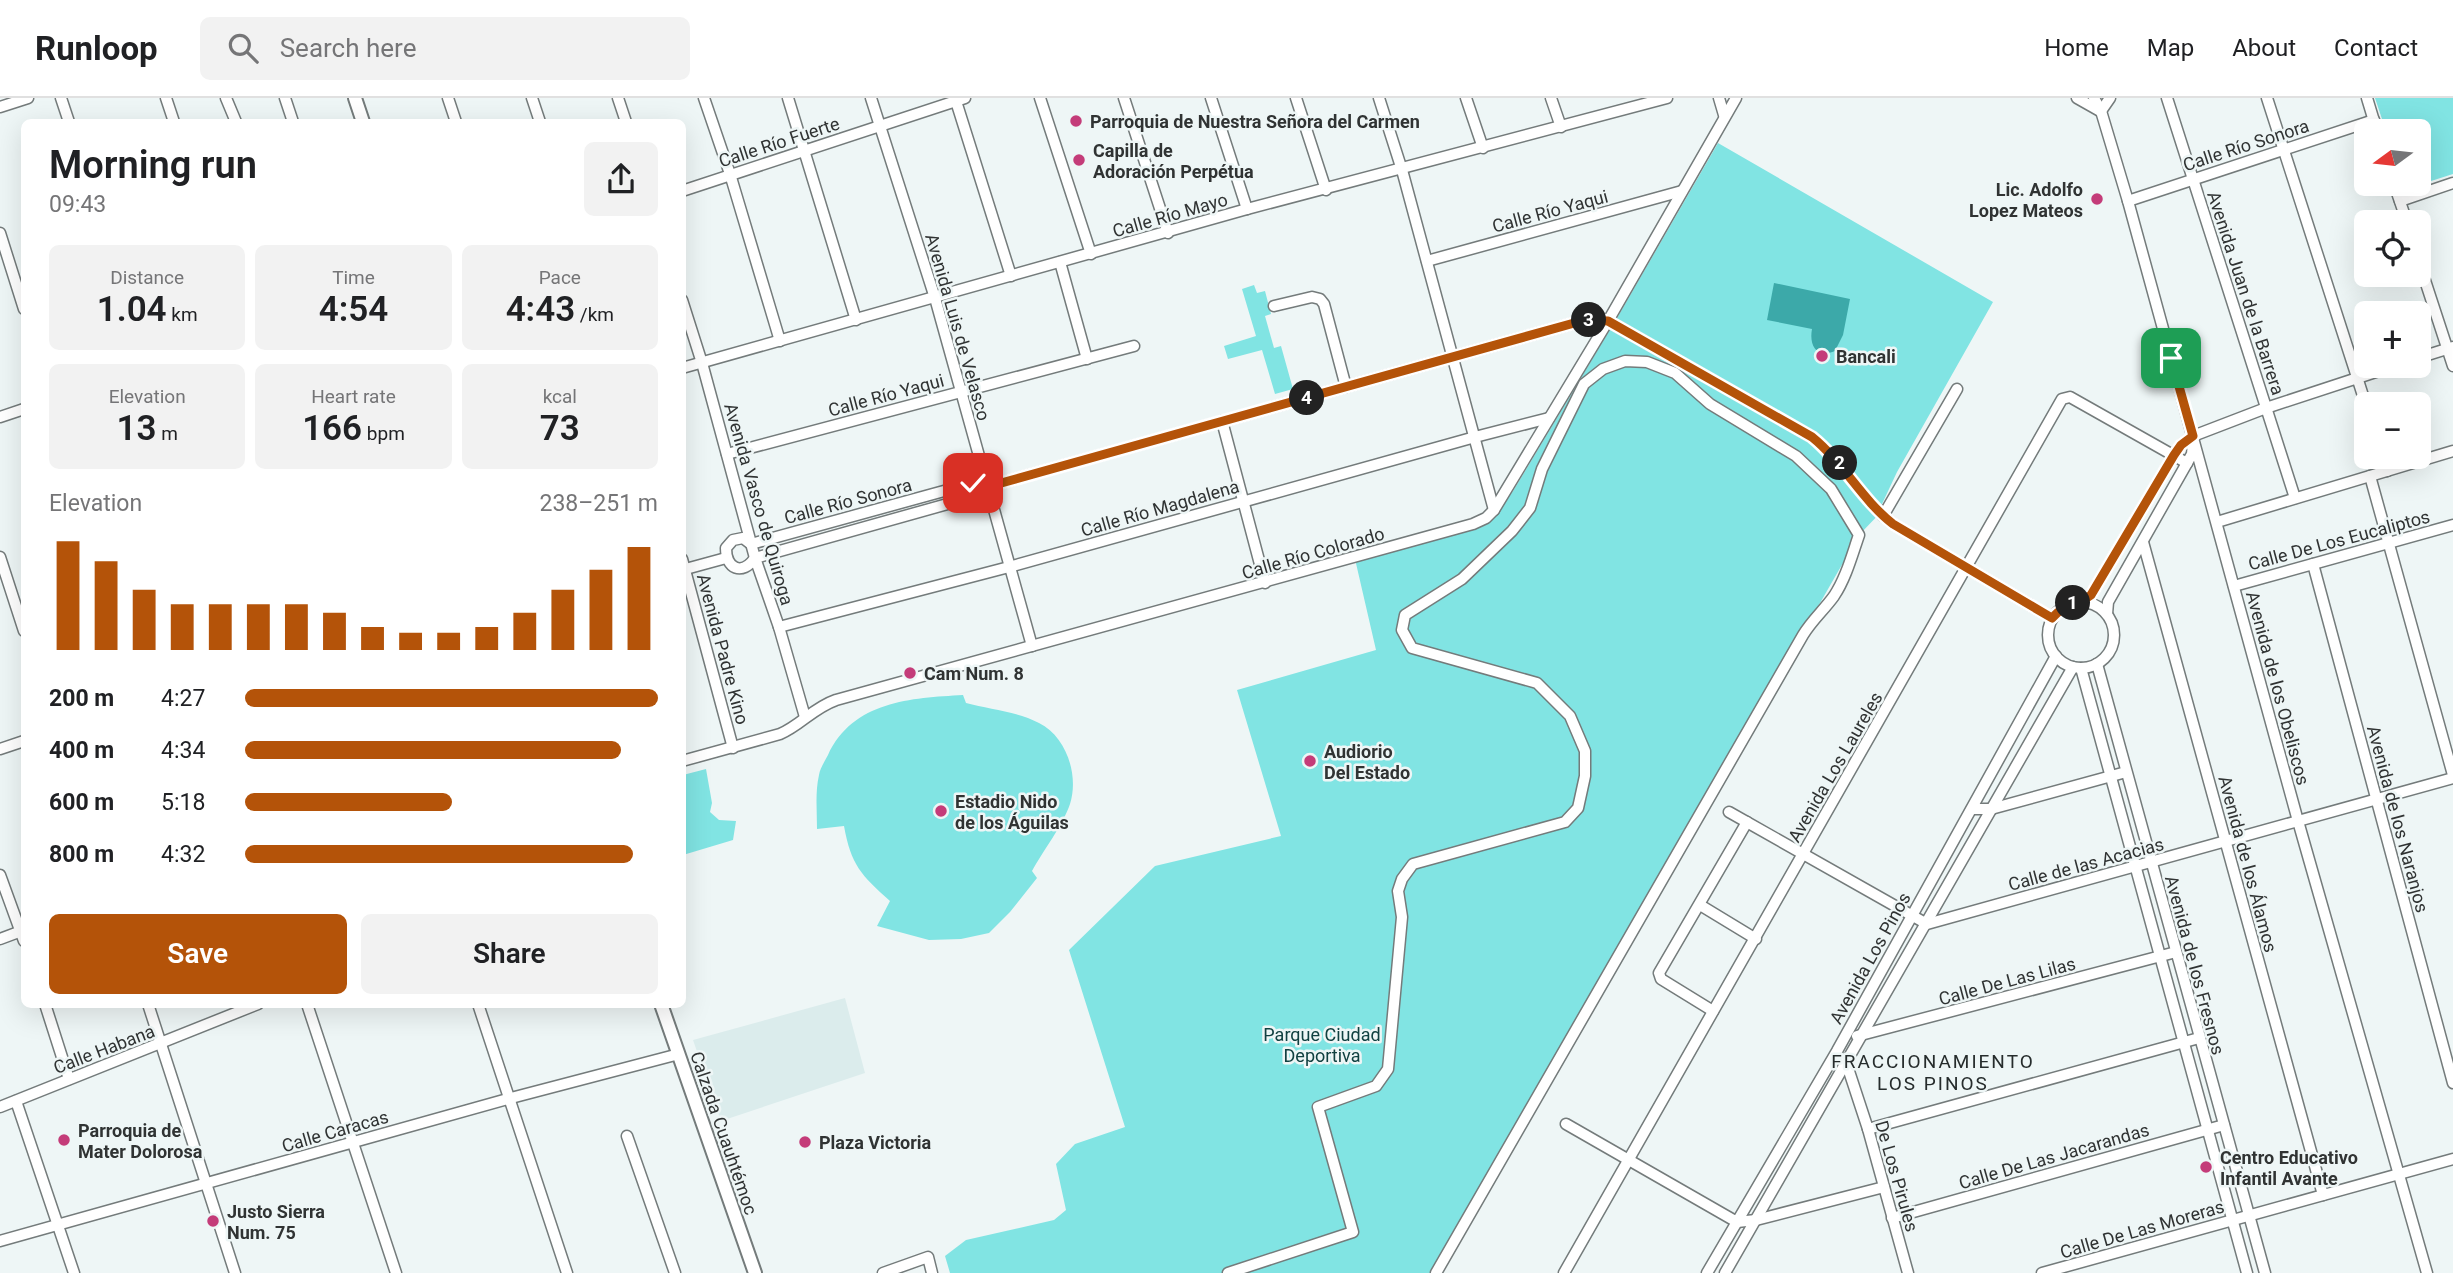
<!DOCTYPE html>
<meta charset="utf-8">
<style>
:root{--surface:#fff;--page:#f2f2f2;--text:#202124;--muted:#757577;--line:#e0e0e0;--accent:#b45309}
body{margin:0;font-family:Roboto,sans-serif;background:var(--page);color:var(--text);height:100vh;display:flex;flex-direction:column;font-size:26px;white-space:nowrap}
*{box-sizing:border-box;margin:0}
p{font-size:23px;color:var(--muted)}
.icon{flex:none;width:38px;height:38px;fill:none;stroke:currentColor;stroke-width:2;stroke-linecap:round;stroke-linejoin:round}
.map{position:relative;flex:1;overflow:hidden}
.sheet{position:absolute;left:21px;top:21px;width:665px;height:889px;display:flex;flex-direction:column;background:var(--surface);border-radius:10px;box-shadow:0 7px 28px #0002}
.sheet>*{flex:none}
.needle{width:46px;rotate:255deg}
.fabs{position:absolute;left:2354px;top:21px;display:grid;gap:14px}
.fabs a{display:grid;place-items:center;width:77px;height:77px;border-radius:10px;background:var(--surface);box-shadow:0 7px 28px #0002;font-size:35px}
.pin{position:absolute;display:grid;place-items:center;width:60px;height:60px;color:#fff;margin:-30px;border-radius:14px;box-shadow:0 4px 10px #0006}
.km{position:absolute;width:35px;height:35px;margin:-18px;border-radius:50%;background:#222;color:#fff;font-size:19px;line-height:35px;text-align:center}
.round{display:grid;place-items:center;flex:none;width:74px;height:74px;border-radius:10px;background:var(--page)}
.summary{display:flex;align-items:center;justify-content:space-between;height:119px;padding:0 28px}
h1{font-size:38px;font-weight:600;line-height:52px}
.metrics{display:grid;grid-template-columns:repeat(3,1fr);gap:10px;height:119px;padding:7px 28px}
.metrics div{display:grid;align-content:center;border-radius:10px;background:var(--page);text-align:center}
.metrics b{font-size:35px;font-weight:600}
.metrics small{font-size:19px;font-weight:400}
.metrics p{font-size:19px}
.chart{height:196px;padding:14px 28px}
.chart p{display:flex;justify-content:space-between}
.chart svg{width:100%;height:126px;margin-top:7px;stroke:var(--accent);stroke-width:6}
.cta{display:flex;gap:14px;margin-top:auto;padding:14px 28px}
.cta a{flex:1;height:80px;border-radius:10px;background:var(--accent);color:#fff;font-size:28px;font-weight:600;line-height:80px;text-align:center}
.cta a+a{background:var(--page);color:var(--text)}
ul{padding:0 28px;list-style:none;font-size:23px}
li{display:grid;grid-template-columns:112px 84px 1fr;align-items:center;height:52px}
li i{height:18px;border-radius:9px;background:var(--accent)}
header{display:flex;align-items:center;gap:42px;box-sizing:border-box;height:98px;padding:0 35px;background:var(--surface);border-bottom:2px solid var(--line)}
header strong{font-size:33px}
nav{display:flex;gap:38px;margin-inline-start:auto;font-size:24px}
.search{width:490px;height:63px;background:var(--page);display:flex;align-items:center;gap:18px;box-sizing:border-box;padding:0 24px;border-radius:10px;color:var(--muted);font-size:26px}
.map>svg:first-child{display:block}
.built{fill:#dbecec}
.green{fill:#81e4e3}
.water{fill:#3ca9a9}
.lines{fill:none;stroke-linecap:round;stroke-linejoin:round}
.minor-casing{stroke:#747b7b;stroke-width:13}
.major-casing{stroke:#747b7b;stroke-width:16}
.minor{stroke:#fff;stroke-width:10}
.major{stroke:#fff;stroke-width:12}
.route-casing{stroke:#fff;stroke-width:14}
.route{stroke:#b45309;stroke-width:9}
.poi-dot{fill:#c43c79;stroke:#eef6f6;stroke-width:2.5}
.labels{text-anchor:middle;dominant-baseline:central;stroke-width:5;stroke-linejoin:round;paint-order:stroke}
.poi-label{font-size:18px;font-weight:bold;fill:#303333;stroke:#eef6f6;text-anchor:start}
.street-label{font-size:18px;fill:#303333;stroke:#eef6f6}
.park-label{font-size:18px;fill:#104141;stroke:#eef6f6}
.neighbourhood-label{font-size:19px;letter-spacing:2px;fill:#262c2c;stroke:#eef6f6}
</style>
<header>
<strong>Runloop</strong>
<div class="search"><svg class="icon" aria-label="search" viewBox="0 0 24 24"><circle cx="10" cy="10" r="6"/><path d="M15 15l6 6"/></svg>Search here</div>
<nav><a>Home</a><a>Map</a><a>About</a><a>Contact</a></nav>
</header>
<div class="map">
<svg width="2453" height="1175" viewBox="0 0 2453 1175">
<rect width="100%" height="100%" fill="#eef6f6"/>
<!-- built -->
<polygon class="built" points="845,900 865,975 721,1023 693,942"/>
<!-- green -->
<g class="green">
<polygon points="2375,0 2453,0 2453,76 2406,91 2404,86 2418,86 2418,33 2386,33"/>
<polygon points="1718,45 1993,204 1897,374 1882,406 1885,410 1859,437 1436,1175 950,1175 945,1158 966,1142 1054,1122 1066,1112 1056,1066 1075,1046 1125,1029 1069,852 1155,768 1281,738 1237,592 1376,552 1355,461 1494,417 1513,393 1617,220"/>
<polygon points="1254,187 1257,195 1265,193 1271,216 1265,218 1274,250 1281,248 1293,291 1275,296 1262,252 1228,261 1224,248 1256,238 1242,191"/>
<path d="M963 597 966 605C989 611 1018 614 1039 625 1067 639 1079 678 1070 706 1063 727 1043 753 1032 773L1037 780 1010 814 989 835 961 841 929 842 877 828 890 803C861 777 851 767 844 728L817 731C817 713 815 694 819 677 820 670 825 663 828 657 853 603 911 600 963 597Z"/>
<polygon points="706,671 712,705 710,714 719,722 736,723 733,742 683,757 683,677"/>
</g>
<!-- water -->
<path class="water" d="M1774 185 1850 201 1843 237 1835 253C1816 261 1809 247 1812 231L1767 222Z"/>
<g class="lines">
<defs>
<g id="minor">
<polyline points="61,0 69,24"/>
<polyline points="166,0 174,24"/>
<polyline points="226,0 236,24"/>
<polyline points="285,0 293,24"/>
<polyline points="448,0 456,24"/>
<polyline points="532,0 540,24"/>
<polyline points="618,0 626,24"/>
<polyline points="704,0 730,76 780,243"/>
<polyline points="788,0 856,222"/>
<polyline points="871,0 935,200 1032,548"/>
<polyline points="955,0 1011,178"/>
<polyline points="1040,0 1091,156"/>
<polyline points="1124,0 1168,135"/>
<polyline points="1211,0 1247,111"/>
<polyline points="1296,0 1326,92"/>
<polyline points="1379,0 1402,72 1494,412"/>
<polyline points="1466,0 1483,50"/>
<polyline points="1551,0 1561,29"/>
<polyline points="1719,0 1724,17"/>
<polyline points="2077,0 2100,13"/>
<polyline points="2094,0 2101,13 2128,103 2298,723 2427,1175"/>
<polyline points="2167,0 2295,400"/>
<polyline points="2267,0 2366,307"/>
<polyline points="2367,0 2377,33"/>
<polyline points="0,9 28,0"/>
<polyline points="2101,13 2110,0"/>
<polyline points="2394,86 2407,124"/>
<polyline points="682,93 965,0"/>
<polyline points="2128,103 2374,22"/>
<polyline points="2400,103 2453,85"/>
<polyline points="0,135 24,211"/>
<polyline points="2418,161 2453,268"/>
<polyline points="1427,163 1682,93"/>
<polyline points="1060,164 1087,261"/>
<polyline points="682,202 702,265 755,460 779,529 805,619"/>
<polyline points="1274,208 1312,199 1320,201 1324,206 1346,289"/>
<polyline points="2418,260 2453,249"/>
<polyline points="682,270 1247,111 1667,0"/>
<polyline points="0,319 24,311"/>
<polyline points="1222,323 1265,485"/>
<polyline points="727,356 1134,248"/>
<polyline points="2383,359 2387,373"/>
<polyline points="2370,378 2453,677"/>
<path d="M994 387 973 385 751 446 743 440 733 442 726 450C726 471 742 478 755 460L976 398 994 387 1585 222 1608 223 1812 339C1843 364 1862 402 1893 426L2052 520"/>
<polyline points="1883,418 1957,291"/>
<polyline points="2217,424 2453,353"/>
<polyline points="2143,444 2323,1097"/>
<polyline points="0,459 24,533"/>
<polyline points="682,461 733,650"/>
<polyline points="2313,466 2453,985"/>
<polyline points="682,472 726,460"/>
<polyline points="2234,488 2453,427"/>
<polyline points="2082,504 2091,497 2174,357 2181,347 2193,338 2266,310 2394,268"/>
<circle cx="2081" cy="537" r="33"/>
<polyline points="2107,516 2108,504 2187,365 2192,356 2193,345"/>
<polyline points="779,529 1009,469 1475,339 1549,320"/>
<polyline points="2097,566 2265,1175"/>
<polyline points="2081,570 2247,1175"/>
<polyline points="0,651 24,643"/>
<path d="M682 663 780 636C801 627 813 610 836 602L1473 426 1486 420 1494 412 1608 223 1736 0"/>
<polyline points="1972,711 1991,711 2126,674"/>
<polyline points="1729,714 1927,826 2453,680"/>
<polyline points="0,777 24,843"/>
<polyline points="1700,807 1756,841"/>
<polyline points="0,841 24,832"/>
<polyline points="45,906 69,981"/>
<polyline points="148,906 235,1175"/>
<polyline points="307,906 396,1175"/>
<polyline points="478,906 567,1175"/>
<polyline points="1713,913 1661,881 1659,875 1747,724"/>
<polyline points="1857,938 2176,854"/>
<polyline points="1845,961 1868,1031 1908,1175"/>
<polyline points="16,1003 74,1175"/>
<polyline points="0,1009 258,906"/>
<polyline points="1566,1026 1737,1124 1756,1122 1884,1089"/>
<polyline points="1868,1031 2199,940"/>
<polyline points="627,1038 675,1175"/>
<polyline points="1892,1120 2224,1027"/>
<polyline points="0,1143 511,1000 679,956"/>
<polyline points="883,1175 928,1159 932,1175"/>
<path d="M1228 1175 1353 1134 1318 1009 1376 988 1388 971 1402 819 1398 793 1402 781 1413 766 1565 724 1578 710 1585 678V653L1570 618 1537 585 1412 550 1402 532 1405 517 1462 481 1512 433 1530 410 1542 371 1584 286 1603 271 1625 263 1647 264 1675 275 1710 306 1796 358 1831 391 1859 437C1852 457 1846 480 1834 498 1824 512 1812 522 1803 537L1436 1175"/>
<polyline points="1564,1175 2062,301 2070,299 2187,365"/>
<polyline points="1707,1175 1837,953 2056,558"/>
<polyline points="1725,1175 2073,569"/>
<polyline points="2042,1175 2453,1061"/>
</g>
<g id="major">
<polyline points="355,0 363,24"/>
<polyline points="661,906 755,1175"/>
</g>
</defs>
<!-- minor casing -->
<use href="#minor" class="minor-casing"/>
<!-- major casing -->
<use href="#major" class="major-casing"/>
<!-- minor -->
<use href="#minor" class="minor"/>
<!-- major -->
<use href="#major" class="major"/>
</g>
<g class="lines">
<defs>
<path id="route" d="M973 385 994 387 1585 222 1608 223 1812 339C1843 364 1862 402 1893 426L2052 520C2064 506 2078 507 2091 497L2174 357 2181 347 2193 338 2171 260"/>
</defs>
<!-- route casing -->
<use href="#route" class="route-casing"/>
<!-- route -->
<use href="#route" class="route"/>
</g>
<!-- markers -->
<g class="poi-dot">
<circle cx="1076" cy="23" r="7"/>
<circle cx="1079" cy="62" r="7"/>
<circle cx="2097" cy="101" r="7"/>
<circle cx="1822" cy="258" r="7"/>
<circle cx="910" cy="575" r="7"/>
<circle cx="1310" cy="663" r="7"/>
<circle cx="941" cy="713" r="7"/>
<circle cx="64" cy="1042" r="7"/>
<circle cx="805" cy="1044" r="7"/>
<circle cx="2206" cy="1069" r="7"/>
<circle cx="213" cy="1123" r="7"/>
</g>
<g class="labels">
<!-- poi labels -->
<g class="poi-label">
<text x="1090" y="23">Parroquia de Nuestra Señora del Carmen</text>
<text x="1093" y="52">Capilla de<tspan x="1093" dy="21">Adoración Perpétua</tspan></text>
<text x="2083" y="91" text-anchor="end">Lic. Adolfo<tspan x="2083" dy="21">Lopez Mateos</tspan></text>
<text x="1836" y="258">Bancali</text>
<text x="924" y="575">Cam Num. 8</text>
<text x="1324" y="653">Audiorio<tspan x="1324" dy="21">Del Estado</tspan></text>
<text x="955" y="703">Estadio Nido<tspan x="955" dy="21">de los Águilas</tspan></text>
<text x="78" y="1032">Parroquia de<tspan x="78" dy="21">Mater Dolorosa</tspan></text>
<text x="819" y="1044">Plaza Victoria</text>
<text x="2220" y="1059">Centro Educativo<tspan x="2220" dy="21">Infantil Avante</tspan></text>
<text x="227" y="1113">Justo Sierra<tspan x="227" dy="21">Num. 75</tspan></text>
</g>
<!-- street labels -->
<g class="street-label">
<text transform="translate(779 44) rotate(-18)">Calle Río Fuerte</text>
<text transform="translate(2246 47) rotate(-18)">Calle Río Sonora</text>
<text transform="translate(1550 113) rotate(-15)">Calle Río Yaqui</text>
<text transform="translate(1170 117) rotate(-16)">Calle Río Mayo</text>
<text transform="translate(2246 195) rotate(72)">Avenida Juan de la Barrera</text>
<text transform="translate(958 229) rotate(74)">Avenida Luis de Velasco</text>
<text transform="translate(886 297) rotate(-15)">Calle Río Yaqui</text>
<text transform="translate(848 403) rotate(-15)">Calle Río Sonora</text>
<text transform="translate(759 406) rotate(74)">Avenida Vasco de Quiroga</text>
<text transform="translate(1160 410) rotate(-16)">Calle Río Magdalena</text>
<text transform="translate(2339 442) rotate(-15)">Calle De Los Eucaliptos</text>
<text transform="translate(1313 455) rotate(-16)">Calle Río Colorado</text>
<text transform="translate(723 551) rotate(75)">Avenida Padre Kino</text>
<text transform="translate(2278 590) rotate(75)">Avenida de los Obeliscos</text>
<text transform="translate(1835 669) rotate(-60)">Avenida Los Laureles</text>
<text transform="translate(2398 721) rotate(75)">Avenida de los Naranjos</text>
<text transform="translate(2086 766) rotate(-15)">Calle de las Acacias</text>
<text transform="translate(2248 766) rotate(75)">Avenida de los Álamos</text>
<text transform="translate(1870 860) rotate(-61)">Avenida Los Pinos</text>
<text transform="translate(2195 867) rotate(75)">Avenida de los Fresnos</text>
<text transform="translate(2007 883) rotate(-15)">Calle De Las Lilas</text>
<text transform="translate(104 951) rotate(-21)">Calle Habana</text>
<text transform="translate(335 1033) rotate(-16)">Calle Caracas</text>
<text transform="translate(724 1035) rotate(71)">Calzada Cuauhtémoc</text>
<text transform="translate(2054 1058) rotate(-16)">Calle De Las Jacarandas</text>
<text transform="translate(1897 1078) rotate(74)">De Los Pirules</text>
<text transform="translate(2142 1131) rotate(-16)">Calle De Las Moreras</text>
</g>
<!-- park labels -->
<g class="park-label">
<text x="1322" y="936">Parque Ciudad<tspan x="1322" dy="21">Deportiva</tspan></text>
</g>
<!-- neighbourhood labels -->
<g class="neighbourhood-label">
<text x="1933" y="963">FRACCIONAMIENTO<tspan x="1933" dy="22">LOS PINOS</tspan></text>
</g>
</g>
</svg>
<div class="fabs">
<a><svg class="needle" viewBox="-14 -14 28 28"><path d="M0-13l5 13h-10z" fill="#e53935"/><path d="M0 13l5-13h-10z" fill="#757577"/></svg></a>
<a><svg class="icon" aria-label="locate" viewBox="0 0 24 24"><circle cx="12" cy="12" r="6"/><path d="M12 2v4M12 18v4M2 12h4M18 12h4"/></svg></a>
<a>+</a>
<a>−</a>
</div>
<div class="pin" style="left:2171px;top:260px;background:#1e9e55"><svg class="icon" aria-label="arrive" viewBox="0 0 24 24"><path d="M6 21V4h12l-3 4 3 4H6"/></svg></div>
<div class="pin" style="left:973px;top:385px;background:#d93025"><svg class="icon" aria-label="check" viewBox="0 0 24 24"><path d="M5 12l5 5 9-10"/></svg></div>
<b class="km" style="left:2073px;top:505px">1</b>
<b class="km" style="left:1840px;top:365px">2</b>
<b class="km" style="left:1589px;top:222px">3</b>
<b class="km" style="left:1307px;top:300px">4</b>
<section class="sheet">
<div class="summary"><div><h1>Morning run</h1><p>09:43</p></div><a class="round"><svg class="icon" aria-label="share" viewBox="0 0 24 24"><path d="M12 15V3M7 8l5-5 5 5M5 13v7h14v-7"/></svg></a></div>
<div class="metrics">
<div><p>Distance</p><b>1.04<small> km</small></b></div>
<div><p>Time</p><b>4:54</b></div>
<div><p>Pace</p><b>4:43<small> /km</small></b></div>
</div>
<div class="metrics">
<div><p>Elevation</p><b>13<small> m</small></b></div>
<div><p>Heart rate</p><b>166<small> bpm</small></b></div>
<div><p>kcal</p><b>73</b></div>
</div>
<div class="chart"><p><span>Elevation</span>238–251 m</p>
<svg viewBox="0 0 160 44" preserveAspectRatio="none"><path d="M5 44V6M15 44V13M25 44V23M35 44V28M45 44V28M55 44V28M65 44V28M75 44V31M85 44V36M95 44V38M105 44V38M115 44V36M125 44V31M135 44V23M145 44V16M155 44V8"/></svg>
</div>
<ul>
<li><b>200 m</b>4:27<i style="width:100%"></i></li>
<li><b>400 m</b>4:34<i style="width:91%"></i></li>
<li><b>600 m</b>5:18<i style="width:50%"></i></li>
<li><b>800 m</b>4:32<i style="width:94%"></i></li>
</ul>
<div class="cta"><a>Save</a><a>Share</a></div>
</section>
</div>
